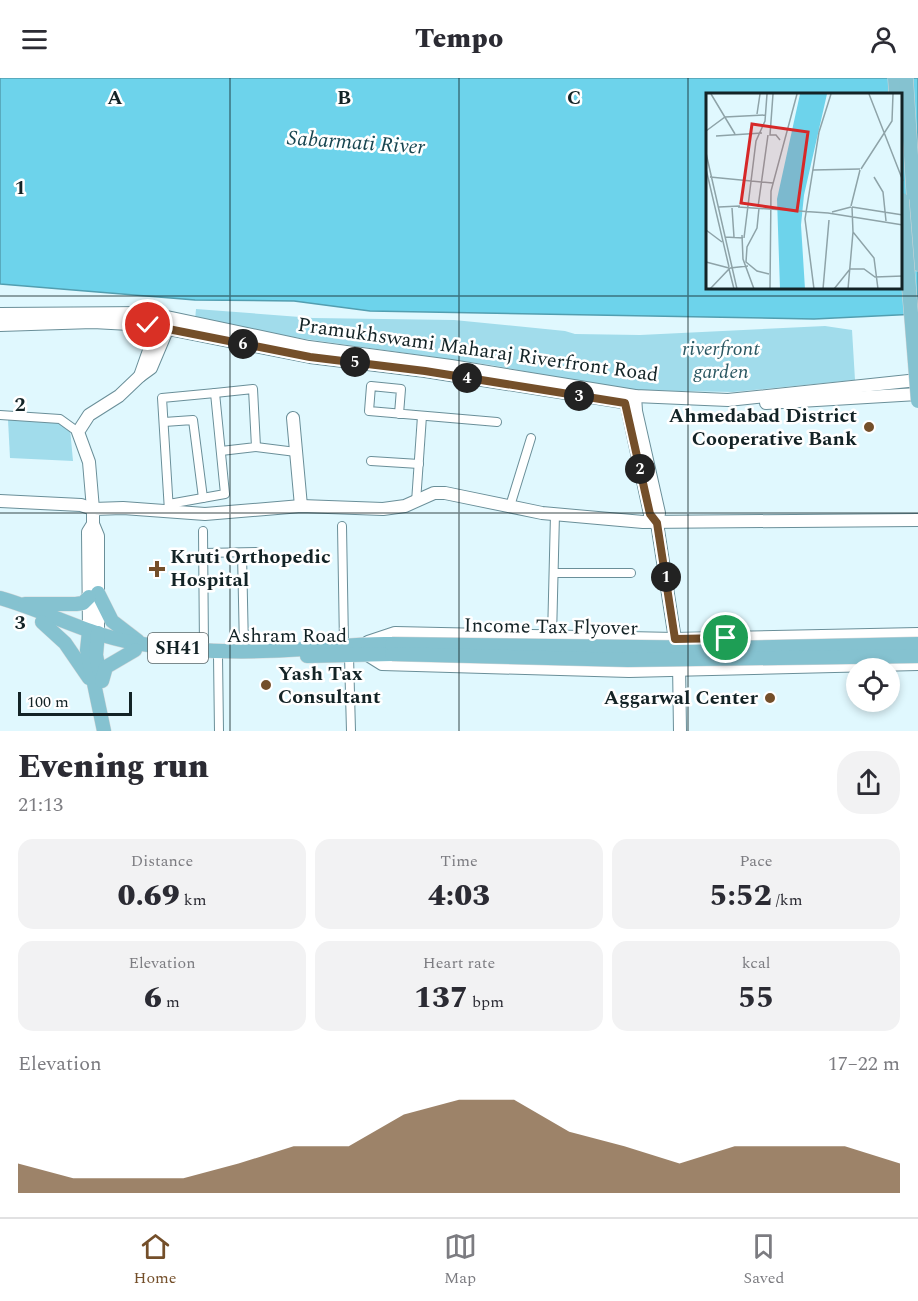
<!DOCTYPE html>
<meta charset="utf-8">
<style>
:root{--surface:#fff;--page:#f2f2f3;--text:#2b2b33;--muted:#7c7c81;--line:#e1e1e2;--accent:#744f2a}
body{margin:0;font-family:Spectral,serif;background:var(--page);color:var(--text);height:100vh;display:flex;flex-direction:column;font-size:22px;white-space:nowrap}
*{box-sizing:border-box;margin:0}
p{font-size:20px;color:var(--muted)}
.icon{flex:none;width:33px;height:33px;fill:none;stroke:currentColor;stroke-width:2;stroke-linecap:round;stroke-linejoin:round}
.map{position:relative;height:653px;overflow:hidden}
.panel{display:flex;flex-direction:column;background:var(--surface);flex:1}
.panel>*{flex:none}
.tools{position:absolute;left:846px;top:580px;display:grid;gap:12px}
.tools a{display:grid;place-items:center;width:54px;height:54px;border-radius:50%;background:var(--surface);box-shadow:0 3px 9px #0003;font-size:30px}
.scale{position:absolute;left:18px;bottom:15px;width:114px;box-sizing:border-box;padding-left:6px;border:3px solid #132326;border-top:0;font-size:16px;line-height:21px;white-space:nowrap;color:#132326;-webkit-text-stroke:4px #fff;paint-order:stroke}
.pin{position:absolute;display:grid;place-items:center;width:51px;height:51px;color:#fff;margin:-26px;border:3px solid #fff;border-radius:50%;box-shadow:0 2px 6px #0007}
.km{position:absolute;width:30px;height:30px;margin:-15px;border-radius:50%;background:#222;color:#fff;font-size:16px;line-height:30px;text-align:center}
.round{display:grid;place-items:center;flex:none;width:63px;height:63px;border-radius:24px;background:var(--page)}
.head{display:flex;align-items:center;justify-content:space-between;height:102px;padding:0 18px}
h1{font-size:33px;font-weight:800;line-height:45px}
.stats{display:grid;grid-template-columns:repeat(3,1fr);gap:9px;height:102px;padding:6px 18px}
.stats div{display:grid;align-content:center;border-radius:15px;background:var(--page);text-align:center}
.stats b{font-size:30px;font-weight:800}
.stats small{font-size:16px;font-weight:400}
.stats p{font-size:16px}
.chart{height:168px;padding:12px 18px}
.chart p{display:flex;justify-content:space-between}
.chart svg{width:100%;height:108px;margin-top:6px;fill:var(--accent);opacity:.7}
header{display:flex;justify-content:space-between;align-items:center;height:78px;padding:0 18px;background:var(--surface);font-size:27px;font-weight:800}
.menu{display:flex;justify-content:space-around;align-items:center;height:84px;border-top:2px solid var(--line);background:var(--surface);font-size:16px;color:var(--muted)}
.menu a{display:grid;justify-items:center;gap:3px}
.menu .selected{color:var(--accent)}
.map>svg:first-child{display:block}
.green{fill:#a1dceb}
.water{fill:#6dd3eb;stroke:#529eb0;stroke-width:1.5;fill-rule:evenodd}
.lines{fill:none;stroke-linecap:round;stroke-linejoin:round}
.street-casing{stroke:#6a8f99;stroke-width:10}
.secondary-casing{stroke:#6a8f99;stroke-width:14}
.primary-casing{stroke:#d5d7d8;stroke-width:15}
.street{stroke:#fff;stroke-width:8}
.secondary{stroke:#fff;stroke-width:12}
.primary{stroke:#85c2d0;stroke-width:14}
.primary-bridge-casing{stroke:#d5d7d8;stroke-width:15;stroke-linecap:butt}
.primary-bridge{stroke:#85c2d0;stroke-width:14}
.route-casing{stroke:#fff;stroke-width:12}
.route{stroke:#744f2a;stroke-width:8}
.grid{fill:none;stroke:#132326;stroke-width:1.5;stroke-opacity:0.55}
.poi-dot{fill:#744f2a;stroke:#fff;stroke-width:2}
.labels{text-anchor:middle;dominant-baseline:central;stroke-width:5;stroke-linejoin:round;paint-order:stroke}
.shield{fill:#fff;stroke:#5a6567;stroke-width:1.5}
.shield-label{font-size:18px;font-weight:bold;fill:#132326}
.park-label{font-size:20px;font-style:italic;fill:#2a5762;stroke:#fff}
.street-label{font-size:20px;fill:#132326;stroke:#fff}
.poi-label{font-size:20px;font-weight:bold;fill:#132326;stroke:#fff;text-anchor:end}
.water-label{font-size:21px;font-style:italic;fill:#174550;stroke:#fff}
.inset-road{fill:none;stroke:#8ea3a8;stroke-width:1.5}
.view{fill:#d62828;fill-opacity:0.15;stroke:#d62828;stroke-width:3}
.inset-edge{fill:none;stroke:#132326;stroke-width:3}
.grid-label{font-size:20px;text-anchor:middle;font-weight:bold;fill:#132326;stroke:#fff;stroke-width:5;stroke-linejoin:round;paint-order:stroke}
</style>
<header><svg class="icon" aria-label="menu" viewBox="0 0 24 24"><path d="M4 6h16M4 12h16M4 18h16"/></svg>Tempo<svg class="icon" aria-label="person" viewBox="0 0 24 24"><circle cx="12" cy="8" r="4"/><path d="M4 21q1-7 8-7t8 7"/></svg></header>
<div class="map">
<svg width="918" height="653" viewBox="0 0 918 653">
<rect width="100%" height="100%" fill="#e0f8fe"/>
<!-- green -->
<g class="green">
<polygon points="196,231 313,240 454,242 565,253 575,256 640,257 825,248 852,252 855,302 733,314 627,312 491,287 305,261 195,242"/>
<polygon points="8,342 60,343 70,350 73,383 10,380"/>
</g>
<!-- water -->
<path class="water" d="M0 0H918V236L814 241 370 233 294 223 195 222 0 206ZM708 16H902V210H708Z"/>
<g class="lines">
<defs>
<g id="street">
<polyline points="215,315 253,311 256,369 221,373"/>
<polyline points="399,336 401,311 371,308 369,333 497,344"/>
<polyline points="0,337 60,341 78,354"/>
<polyline points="164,344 193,342 203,420"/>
<polyline points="256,369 296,374"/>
<polyline points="371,383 419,386"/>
<polyline points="416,424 422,338"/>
<polyline points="169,426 225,416 215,315 162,320 169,433"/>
<polyline points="510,428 531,360"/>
<polyline points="342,448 344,566"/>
<polyline points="203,453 204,571"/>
<polyline points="203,475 260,474"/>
<polyline points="242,475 244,571"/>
<polyline points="554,495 631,495"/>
<polyline points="552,559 555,436"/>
<polyline points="218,578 219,653"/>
<polyline points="349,578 351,653"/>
</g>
<g id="secondary">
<polyline points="0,236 148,235 309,269 451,288 635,318 728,322 918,302"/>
<polyline points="159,244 140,298 151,290 170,245"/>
<polyline points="0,247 93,244 148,247 310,279 425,293 629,325"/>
<polyline points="635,318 636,333 659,435 657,445 676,568"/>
<polyline points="625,319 650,436 657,445"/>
<polyline points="766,325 918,316"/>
<polyline points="293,340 301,428"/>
<polyline points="0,423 81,427 93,431"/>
<polyline points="93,431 89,384 78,354 89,337 119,318 140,298"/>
<polyline points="89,553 88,454 93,446"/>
<polyline points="98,555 98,458 93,446 93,431 123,430 205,436 301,428 383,431 405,428 434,415 445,415 542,435 643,444 918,442"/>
<polyline points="368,564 395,555 675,561 918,556"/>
<polyline points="366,576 382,586 629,593 918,586"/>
<polyline points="679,585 680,653"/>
</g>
<g id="primary">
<polyline points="895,0 896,16"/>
<polyline points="906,0 918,186"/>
<polyline points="98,515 112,543 138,563"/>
<path d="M0 520C46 533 88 557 135 565 188 574 251 575 305 571 334 569 362 565 392 566"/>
<polyline points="25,526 76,526 83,525 89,519"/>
<polyline points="42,544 65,565 89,600"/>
<polyline points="89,553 87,572 104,653"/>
<polyline points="98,555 96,577 99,592"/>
<polyline points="307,578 392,576"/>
<polyline points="102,603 106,589 135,572"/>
</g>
</defs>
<!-- street casing -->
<use href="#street" class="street-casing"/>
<!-- secondary casing -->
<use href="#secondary" class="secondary-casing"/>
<!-- primary casing -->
<use href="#primary" class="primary-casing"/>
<!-- street -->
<use href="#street" class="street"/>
<!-- secondary -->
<use href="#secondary" class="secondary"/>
<!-- primary -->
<use href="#primary" class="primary"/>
<defs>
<g id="primary-bridge">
<polyline points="902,122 918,323"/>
<polyline points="392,566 728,570 918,566"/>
<polyline points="392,576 628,582 918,578"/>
</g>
</defs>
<!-- primary-bridge casing -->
<use href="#primary-bridge" class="primary-bridge-casing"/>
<!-- primary-bridge -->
<use href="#primary-bridge" class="primary-bridge"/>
</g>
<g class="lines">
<defs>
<polyline id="route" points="148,247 310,279 425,293 625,325 650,436 657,445 675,561 726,560"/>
</defs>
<!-- route casing -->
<use href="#route" class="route-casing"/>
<!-- route -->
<use href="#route" class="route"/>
</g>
<!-- grid -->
<path class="grid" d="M230 0V653M459 0V653M688 0V653M0 218H918M0 435H918"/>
<!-- markers -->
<g class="poi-dot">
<circle cx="869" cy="349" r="6"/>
<path d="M154 482h6v6h6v6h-6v6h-6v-6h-6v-6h6z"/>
<circle cx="266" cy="607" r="6"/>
<circle cx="770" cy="620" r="6"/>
</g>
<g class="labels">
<!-- shield labels -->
<rect class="shield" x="148" y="555" width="60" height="30" rx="4.5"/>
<g class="shield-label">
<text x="178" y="570">SH41</text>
</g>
<!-- park labels -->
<g class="park-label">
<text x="721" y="271">riverfront<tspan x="721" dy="23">garden</tspan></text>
</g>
<!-- street labels -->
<g class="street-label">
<text transform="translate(478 272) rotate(8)">Pramukhswami Maharaj Riverfront Road</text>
<text transform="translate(551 549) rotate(1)">Income Tax Flyover</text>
<text x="287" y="558">Ashram Road</text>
</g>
<!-- poi labels -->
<g class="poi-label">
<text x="857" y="338">Ahmedabad District<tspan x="857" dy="23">Cooperative Bank</tspan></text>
<text x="170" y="479" text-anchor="start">Kruti Orthopedic<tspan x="170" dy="23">Hospital</tspan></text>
<text x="278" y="596" text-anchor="start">Yash Tax<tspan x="278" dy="23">Consultant</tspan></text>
<text x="758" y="620">Aggarwal Center</text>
</g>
<!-- water labels -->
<g class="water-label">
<text transform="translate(356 65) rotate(4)">Sabarmati River</text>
</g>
</g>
<!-- overview -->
<g transform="translate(706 15)">
<rect width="196" height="196" fill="#e0f8fe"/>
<path d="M94 1H121L98 102 95 132 99 196H74L71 106Z" fill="#6dd3eb"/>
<path class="inset-road" d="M5 1 29 41M67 1 64 42H70L74 47M163 1 197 88M51 21 54 1M0 38 19 24 59 22M10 43 56 40M0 60 31 196M0 76 23 174M155 76 186 28 187 1M107 77 154 76M4 84 67 90M168 84 177 99 180 128M145 113 154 77M13 114 34 113M32 114 122 120 197 132M52 114 62 42M146 114 147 139 168 165 172 196M146 114 197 122M26 115 28 144M53 115 51 135 41 154 40 169 51 178 63 181M126 119 145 114M0 137 16 149M36 142 37 166 48 196M19 144 37 145M38 145 50 48 59 28 61 1M0 169 23 175M23 176 28 196M4 196 24 175 42 173M64 196 65 98 91 1M108 196 99 126 113 39 125 1M117 196 123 127M128 196 144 176H158L169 184 197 183M142 196 147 139"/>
<path class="view" d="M46 31 102 39 91 118 35 110Z"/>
<rect width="196" height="196" class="inset-edge"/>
</g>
<g class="grid-label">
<text x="115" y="26">A</text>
<text x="344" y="26">B</text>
<text x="574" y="26">C</text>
<text x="20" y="116">1</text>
<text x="20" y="333">2</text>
<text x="20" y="551">3</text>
</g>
</svg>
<div class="tools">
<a><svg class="icon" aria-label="locate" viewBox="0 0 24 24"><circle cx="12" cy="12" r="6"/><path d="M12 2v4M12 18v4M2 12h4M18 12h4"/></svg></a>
</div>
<div class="scale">100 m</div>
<div class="pin" style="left:726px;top:560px;background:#1e9e55"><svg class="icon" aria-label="arrive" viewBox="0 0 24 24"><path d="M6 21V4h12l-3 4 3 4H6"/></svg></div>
<div class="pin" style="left:148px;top:247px;background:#d93025"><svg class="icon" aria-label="check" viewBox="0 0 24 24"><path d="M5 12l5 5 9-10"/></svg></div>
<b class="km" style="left:666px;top:499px">1</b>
<b class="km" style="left:640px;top:391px">2</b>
<b class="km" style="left:579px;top:318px">3</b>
<b class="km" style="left:467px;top:300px">4</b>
<b class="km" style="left:355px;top:284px">5</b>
<b class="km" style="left:243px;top:266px">6</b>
</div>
<section class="panel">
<div class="head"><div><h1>Evening run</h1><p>21:13</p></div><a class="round"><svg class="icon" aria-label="share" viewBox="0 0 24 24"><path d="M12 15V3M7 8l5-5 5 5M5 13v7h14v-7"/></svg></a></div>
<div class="stats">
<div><p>Distance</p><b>0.69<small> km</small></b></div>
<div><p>Time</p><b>4:03</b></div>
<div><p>Pace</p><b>5:52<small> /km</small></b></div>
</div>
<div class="stats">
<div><p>Elevation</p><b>6<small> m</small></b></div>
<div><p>Heart rate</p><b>137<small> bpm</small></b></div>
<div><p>kcal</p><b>55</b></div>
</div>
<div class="chart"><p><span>Elevation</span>17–22 m</p>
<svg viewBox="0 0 160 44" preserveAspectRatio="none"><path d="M0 44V32L10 38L20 38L30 38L40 32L50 25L60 25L70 12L80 6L90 6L100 19L110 25L120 32L130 25L140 25L150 25L160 32V44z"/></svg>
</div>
</section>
<nav class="menu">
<a class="selected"><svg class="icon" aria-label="home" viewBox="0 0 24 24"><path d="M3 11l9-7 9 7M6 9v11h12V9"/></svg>Home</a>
<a><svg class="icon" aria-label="map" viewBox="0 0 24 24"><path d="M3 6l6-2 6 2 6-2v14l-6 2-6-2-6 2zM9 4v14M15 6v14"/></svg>Map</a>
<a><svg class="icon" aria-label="saved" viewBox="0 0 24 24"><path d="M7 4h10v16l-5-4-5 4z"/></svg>Saved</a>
</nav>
